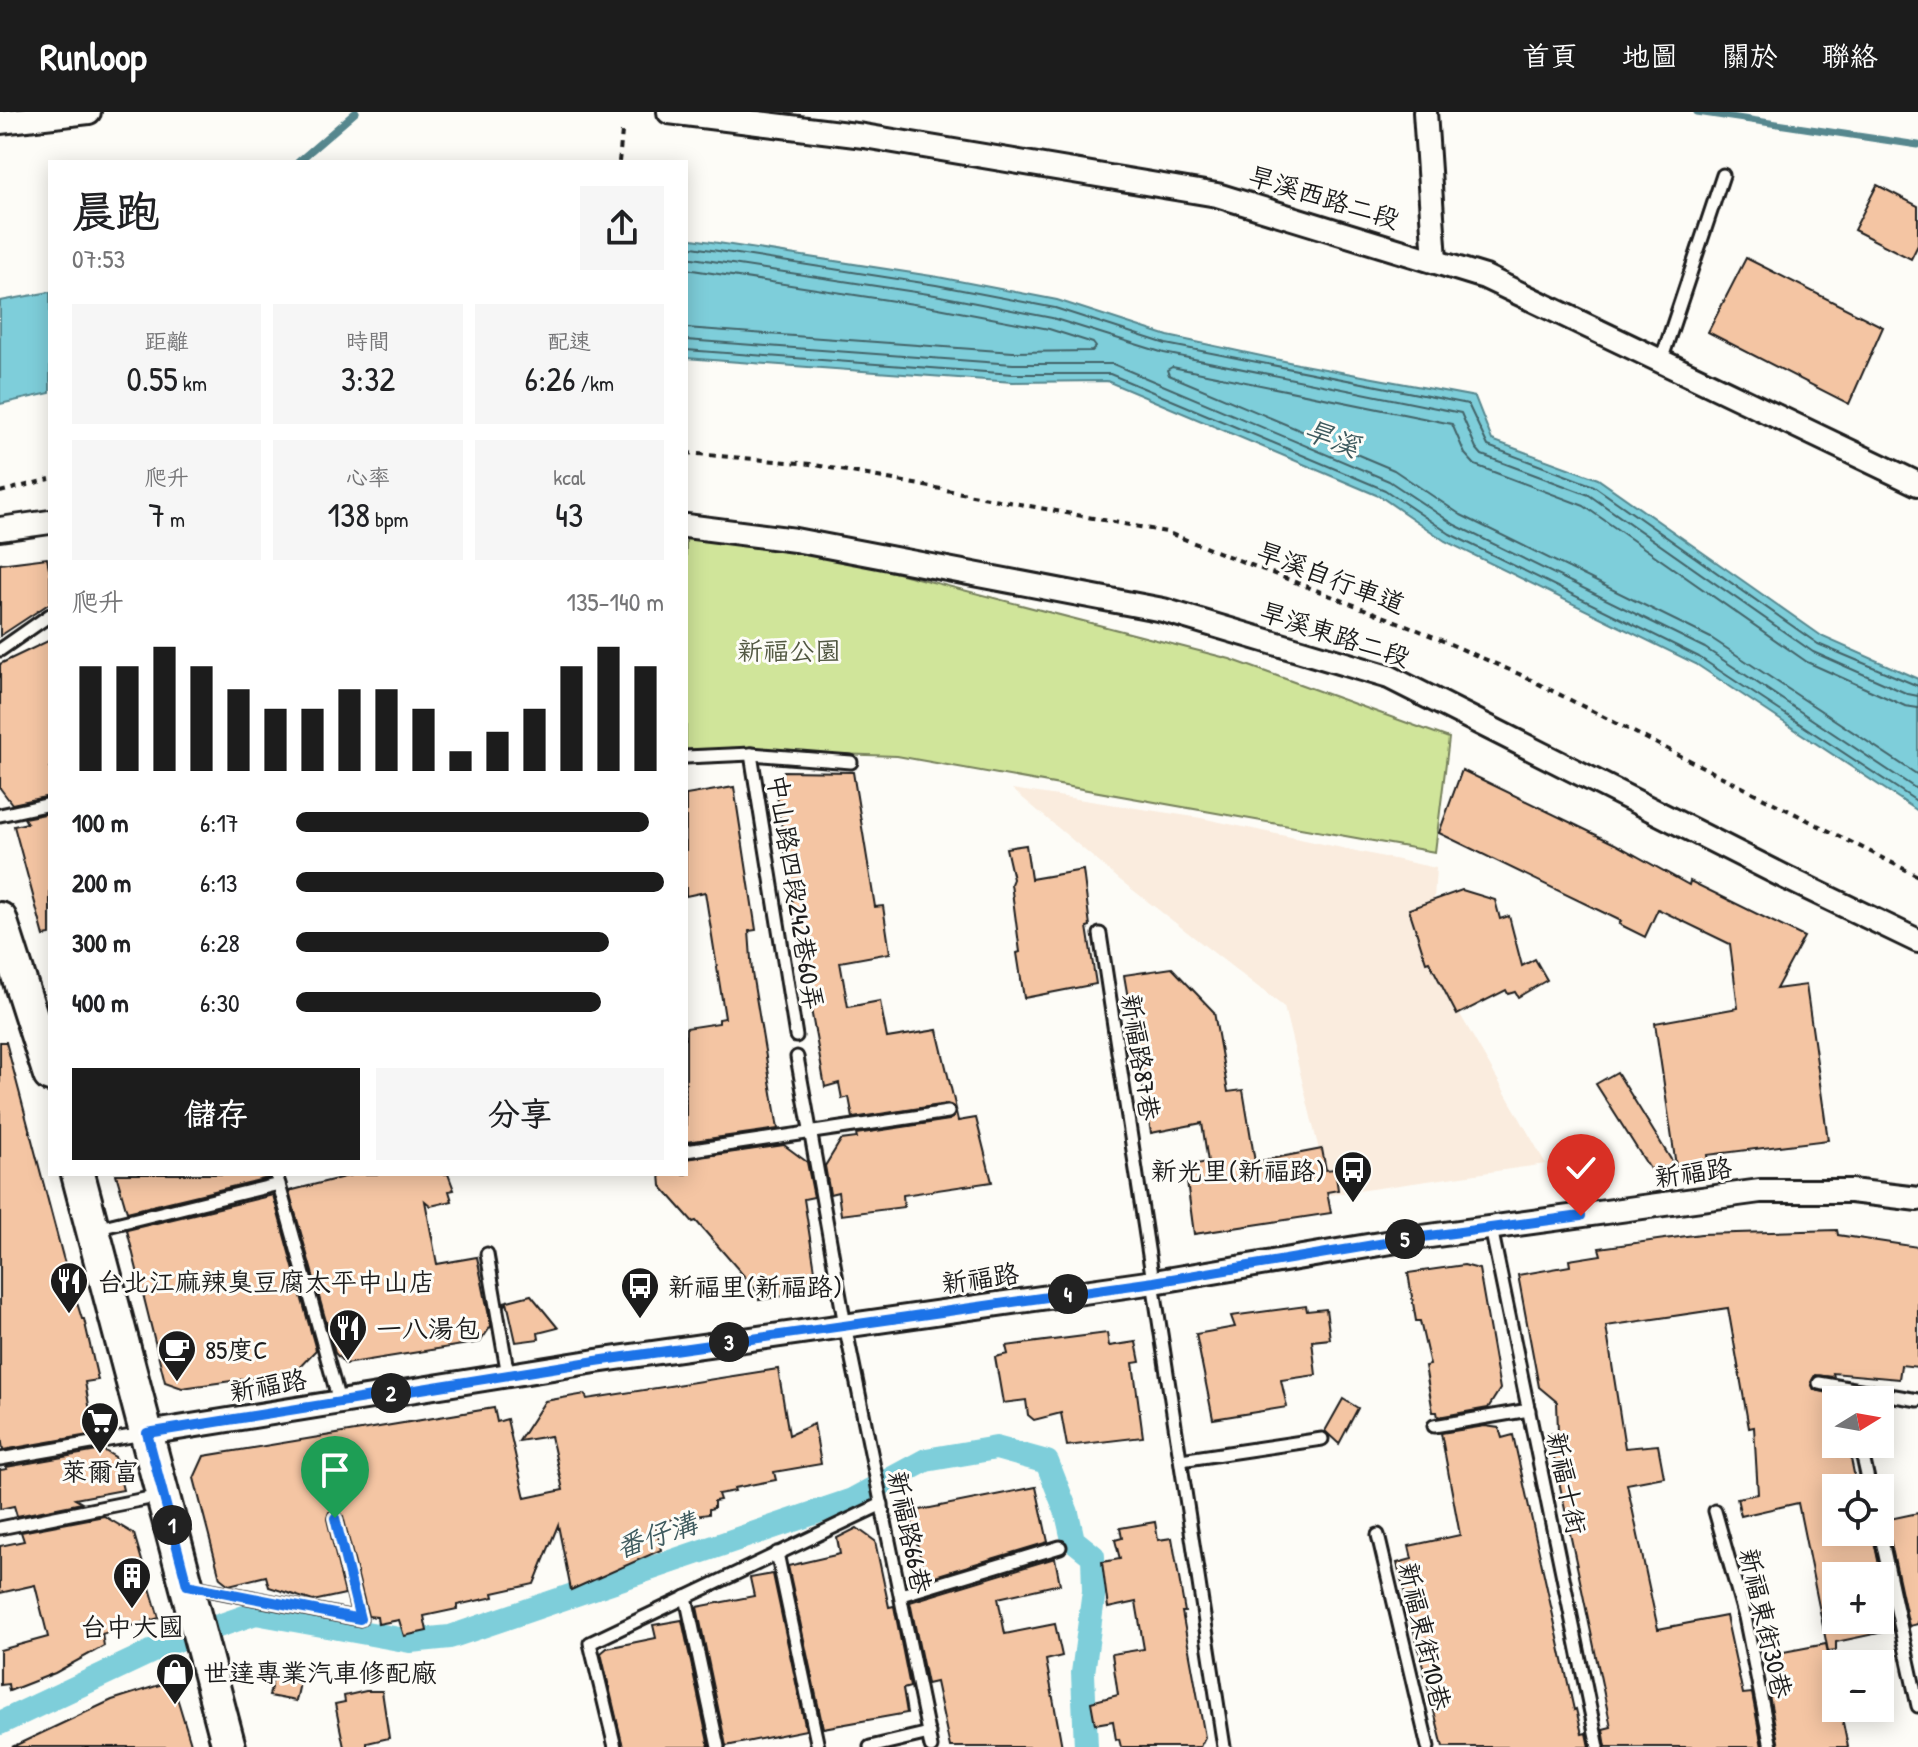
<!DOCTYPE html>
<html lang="zh-TW">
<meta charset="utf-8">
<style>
:root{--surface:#fff;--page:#f6f6f6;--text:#202124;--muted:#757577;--accent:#1c1c1c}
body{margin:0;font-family:"Patrick Hand","LXGW WenKai TC",sans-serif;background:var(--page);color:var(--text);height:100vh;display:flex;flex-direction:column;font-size:30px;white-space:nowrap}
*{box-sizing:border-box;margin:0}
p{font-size:26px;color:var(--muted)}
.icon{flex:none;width:44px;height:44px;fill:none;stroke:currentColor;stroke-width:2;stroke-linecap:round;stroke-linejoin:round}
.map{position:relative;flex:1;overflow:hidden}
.panel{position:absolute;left:48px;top:48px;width:640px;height:1016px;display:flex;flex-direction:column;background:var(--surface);border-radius:0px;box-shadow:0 4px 20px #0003}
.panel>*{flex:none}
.needle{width:52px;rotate:79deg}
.controls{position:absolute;left:1822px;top:1274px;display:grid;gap:16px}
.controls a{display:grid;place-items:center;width:72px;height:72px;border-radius:0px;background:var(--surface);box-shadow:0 4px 20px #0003;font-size:40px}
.pin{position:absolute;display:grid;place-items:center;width:68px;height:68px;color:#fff;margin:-82px -34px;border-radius:50% 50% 50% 0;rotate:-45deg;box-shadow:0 0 8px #0007}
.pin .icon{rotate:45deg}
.km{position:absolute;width:40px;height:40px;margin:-20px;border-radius:50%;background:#222;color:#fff;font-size:22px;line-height:40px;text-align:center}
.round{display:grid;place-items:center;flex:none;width:84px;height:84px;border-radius:0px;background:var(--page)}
.overview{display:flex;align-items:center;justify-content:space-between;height:136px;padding:0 24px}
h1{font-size:44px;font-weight:600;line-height:60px}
.metrics{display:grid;grid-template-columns:repeat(3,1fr);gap:12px;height:136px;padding:8px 24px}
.metrics div{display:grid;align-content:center;border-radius:0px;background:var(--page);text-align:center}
.metrics b{font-size:34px;font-weight:600}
.metrics small{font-size:22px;font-weight:400}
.metrics p{font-size:22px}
.chart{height:224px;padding:16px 24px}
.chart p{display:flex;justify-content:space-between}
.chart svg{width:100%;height:144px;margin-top:8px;stroke:var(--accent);stroke-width:6}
.button{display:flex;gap:16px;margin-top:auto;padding:16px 24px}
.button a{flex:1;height:92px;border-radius:0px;background:var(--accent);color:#fff;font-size:32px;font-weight:600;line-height:92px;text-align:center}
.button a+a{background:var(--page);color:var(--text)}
ul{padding:0 24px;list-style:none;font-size:26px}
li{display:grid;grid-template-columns:128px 96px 1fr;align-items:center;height:60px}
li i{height:20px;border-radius:10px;background:var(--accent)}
header{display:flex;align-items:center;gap:48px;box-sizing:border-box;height:112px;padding:0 40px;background:var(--accent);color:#fff}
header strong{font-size:38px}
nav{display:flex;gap:44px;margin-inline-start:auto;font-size:28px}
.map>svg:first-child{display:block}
.built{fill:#faecde}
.green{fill:#d0e59a;stroke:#76805b;stroke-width:2}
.water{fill:#7eceda;stroke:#57878e;stroke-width:2}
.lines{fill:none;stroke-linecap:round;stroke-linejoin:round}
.shore{stroke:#436368;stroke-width:2}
.stream{stroke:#57878e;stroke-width:7}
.canal{stroke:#7eceda;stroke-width:24}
.building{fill:#f4c5a3;stroke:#1c1c1c;stroke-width:2;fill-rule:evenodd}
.lane-casing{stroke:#1c1c1c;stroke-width:17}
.street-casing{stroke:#1c1c1c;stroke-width:28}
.secondary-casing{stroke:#1c1c1c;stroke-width:38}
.path{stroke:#1c1c1c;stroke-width:4;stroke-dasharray:6 6;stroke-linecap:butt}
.lane{stroke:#fdfcf7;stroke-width:11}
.street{stroke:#fdfcf7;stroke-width:22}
.secondary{stroke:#fdfcf7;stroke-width:32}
.route-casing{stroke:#fff;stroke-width:16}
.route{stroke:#1a73e8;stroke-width:10}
.labels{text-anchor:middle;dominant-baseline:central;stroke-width:6;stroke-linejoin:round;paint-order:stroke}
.street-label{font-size:26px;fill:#1c1c1c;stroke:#fdfcf7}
.park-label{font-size:26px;fill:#525842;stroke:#fdfcf7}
.poi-label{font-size:26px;fill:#1c1c1c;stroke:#fdfcf7;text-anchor:start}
.water-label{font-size:28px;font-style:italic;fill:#3e5a5e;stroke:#fdfcf7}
</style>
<header>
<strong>Runloop</strong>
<nav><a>首頁</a><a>地圖</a><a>關於</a><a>聯絡</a></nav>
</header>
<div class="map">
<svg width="1918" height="1635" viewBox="0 0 1918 1635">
<rect width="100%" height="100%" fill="#fdfcf7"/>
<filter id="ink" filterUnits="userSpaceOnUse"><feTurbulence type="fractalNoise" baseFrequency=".0125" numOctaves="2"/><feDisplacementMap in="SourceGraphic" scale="16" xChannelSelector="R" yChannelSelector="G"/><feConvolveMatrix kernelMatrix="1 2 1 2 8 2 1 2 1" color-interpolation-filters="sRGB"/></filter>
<g filter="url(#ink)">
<!-- built -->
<polygon class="built" points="1012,677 1201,706 1436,756 1430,850 1546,1052 1330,1083 1284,895 1120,768"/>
<!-- green -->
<polygon class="green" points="686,422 789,433 1230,547 1449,626 1435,740 897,644 686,637"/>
<!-- water -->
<g class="water">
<polygon points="686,126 938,165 1057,188 1168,224 1298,252 1475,285 1492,328 1598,367 1823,525 1918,567 1918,699 1696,552 1445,429 1381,385 1107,269 1013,270 686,246"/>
<polygon points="50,180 50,281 0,292 0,189"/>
</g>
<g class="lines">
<!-- shore -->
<g class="shore">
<polyline points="686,134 936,173 1055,196 1166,232 1468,292 1488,334 1594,374 1818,532 1918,574"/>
<polyline points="686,145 935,183 1052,206 1164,241 1461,301 1476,336 1482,343 1589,383 1813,540 1908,582 1918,584"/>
<polyline points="686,157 933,195 1049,217 1093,231 1096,235 1092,239 1013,240 686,216"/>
<polyline points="686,228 1013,252 1113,252 1389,369 1455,413 1705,536 1918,678"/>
<polyline points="686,238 1013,262 1110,262 1385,378 1450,422 1699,545 1918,690"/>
<polyline points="1918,596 1905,594 1807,550 1584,394 1475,353 1465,342 1452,312 1172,255 1167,258 1169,263 1394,358 1461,403 1711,526 1918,663"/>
</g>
<!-- stream -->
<g class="stream">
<polyline points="1697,0 1918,33"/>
<polyline points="298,50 356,0"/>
</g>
<!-- canal -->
<polyline class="canal" points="0,1611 172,1530 256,1501 410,1529 450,1525 852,1388 926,1348 996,1336 1047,1350 1067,1401 1073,1428 1093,1444 1094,1479 1083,1561 1086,1635"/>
</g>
<!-- building -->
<g class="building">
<polygon points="1877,73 1918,94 1918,133 1911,147 1854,118"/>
<polygon points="1746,146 1883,215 1849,292 1708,220"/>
<polygon points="47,446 50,461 50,491 0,524 0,452"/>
<polygon points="50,528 50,684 12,692 0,676 0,552"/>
<polygon points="1462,658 1615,732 1689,773 1690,769 1804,825 1776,877 1806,873 1828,1028 1707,1043 1708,1050 1676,1054 1655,911 1738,896 1730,832 1658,797 1645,825 1619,812 1621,809 1439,721"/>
<polygon points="784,659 853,660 875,795 883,794 890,841 840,850 848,895 880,889 887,926 937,918 956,997 947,992 853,1006 849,985 842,987 839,971 825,975 795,808 775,669"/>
<polygon points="734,675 756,818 749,819 752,861 778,1017 686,1030 686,916 719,911 719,907 725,906 705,780 686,784 686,683"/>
<polygon points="50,701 50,823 44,824 14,714 27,711 24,706"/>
<polygon points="1026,733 1031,767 1083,758 1090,814 1087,815 1096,872 1024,886 1017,841 1020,840 1011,772 1013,767 1006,736"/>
<polygon points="1462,778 1495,788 1500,807 1509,804 1522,854 1535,847 1547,868 1518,885 1515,880 1508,882 1506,878 1457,903 1429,849 1426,850 1409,797"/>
<polygon points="1172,856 1214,900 1228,980 1243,978 1255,1050 1322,1037 1326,1058 1335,1057 1338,1078 1327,1080 1331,1101 1194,1122 1185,1054 1208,1050 1202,1011 1151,1021 1124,863"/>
<polygon points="0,930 6,930 63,1145 82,1207 84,1207 98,1268 85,1270 94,1322 3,1338 0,1318"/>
<polygon points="1617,960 1675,1054 1650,1057 1596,972"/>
<polygon points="956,1000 958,1009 976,1006 992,1070 903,1083 904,1095 841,1103 838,1080 830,1082 825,1054 841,1028 857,1026 856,1022 949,1008"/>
<polygon points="784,1033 807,1050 814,1085 804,1087 818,1178 759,1188 758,1180 696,1109 693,1110 661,1074 660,1062 686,1062 686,1047"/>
<polygon points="116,1062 267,1062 268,1066 127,1100"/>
<polygon points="356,1062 448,1062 454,1078 449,1079 452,1089 431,1094 425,1089 437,1152 477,1145 491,1214 480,1230 345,1252 335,1241 289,1079"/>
<polygon points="273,1083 316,1238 295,1260 182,1276 165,1270 127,1118"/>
<path d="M1837 1118 1838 1123 1918 1135V1255L1901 1253 1899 1267 1833 1261 1834 1265 1815 1263 1811 1270 1814 1278 1838 1283 1836 1332H1848L1857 1376H1836V1420H1872L1893 1518 1836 1530V1538L1828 1539 1798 1391 1741 1404 1737 1386 1758 1382 1754 1315 1749 1316 1728 1196 1606 1214 1625 1336 1658 1333 1664 1365 1627 1372 1658 1517 1726 1504 1743 1582 1752 1581 1762 1635H1606L1603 1617 1611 1615 1549 1322 1558 1320 1557 1290 1539 1275 1518 1163 1570 1154 1569 1148 1601 1143 1599 1136 1701 1122ZM1836 1464H1880V1508H1836Z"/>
<polygon points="1464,1153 1479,1157 1500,1277 1488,1296 1438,1305 1437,1300 1433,1300 1425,1254 1430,1253 1420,1209 1416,1209 1408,1161"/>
<polygon points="531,1183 558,1216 538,1221 539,1227 516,1230 507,1190 505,1194 504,1190"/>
<polygon points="1306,1194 1307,1199 1326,1197 1330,1227 1312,1229 1316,1263 1281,1268 1287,1295 1213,1307 1196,1222 1235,1215 1231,1204"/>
<polygon points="1107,1221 1109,1234 1136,1230 1140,1250 1133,1251 1143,1325 1067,1334 1061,1301 1034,1308 1028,1303 1026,1288 1003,1291 995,1245 1008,1242 1006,1234"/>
<polygon points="778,1257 789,1323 814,1312 821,1352 774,1360 776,1368 734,1376 735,1379 718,1382 720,1388 714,1389 714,1396 709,1397 709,1402 655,1410 661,1438 571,1478 558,1413 534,1472 493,1481 494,1485 457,1493 457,1497 424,1504 427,1519 404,1524 399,1508 378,1512 377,1505 368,1504 343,1404 337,1398 329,1400 327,1407 345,1482 313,1489 269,1475 266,1464 229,1473 220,1466 194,1366 204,1344 494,1296 497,1310 507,1307 525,1386 563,1378 551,1324 519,1329 545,1289 585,1282 587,1287"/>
<polygon points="1343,1287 1358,1296 1339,1332 1325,1319"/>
<polygon points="1485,1314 1499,1316 1502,1326 1513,1323 1574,1598 1576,1597 1582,1622 1586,1621 1589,1635 1443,1635 1397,1451 1412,1447 1409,1434 1460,1423 1441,1321"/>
<polygon points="103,1338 115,1345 123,1378 75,1387 82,1391 17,1404 14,1394 0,1397 0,1358 7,1357 6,1355"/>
<polygon points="1036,1375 1048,1430 925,1467 910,1400"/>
<polygon points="1918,1401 1918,1512 1909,1514 1888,1418 1880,1409"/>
<polygon points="104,1404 134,1422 159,1506 102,1522 104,1534 55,1561 9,1579 8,1572 0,1573 0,1538 48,1525 35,1473 0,1481 0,1434 24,1429 21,1420"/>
<polygon points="1155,1410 1158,1428 1172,1426 1185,1500 1182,1500 1205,1625 1200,1635 1121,1635 1119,1627 1116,1628 1113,1609 1095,1612 1091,1590 1118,1583 1112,1542 1144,1537 1136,1490 1108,1496 1102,1450 1120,1447 1115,1428 1122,1426 1120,1416"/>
<polygon points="857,1416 875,1429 889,1495 894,1494 910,1575 903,1577 907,1601 823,1616 788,1454 840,1442 837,1426"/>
<polygon points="1055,1446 1060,1472 998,1486 1005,1522 1055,1512 1062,1544 1046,1548 1062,1635 950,1635 936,1570 927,1572 910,1490"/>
<polygon points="773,1462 806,1618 726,1634 697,1495 754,1484 750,1466"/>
<polygon points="682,1508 709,1635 623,1635 601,1541 607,1536 656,1526 653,1513"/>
<polygon points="1826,1532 1836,1577 1836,1596 1840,1596 1848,1635 1779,1635 1768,1578 1785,1574 1778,1541"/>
<polygon points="273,1566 300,1571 296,1589 269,1584"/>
<polygon points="172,1569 192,1635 12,1635 112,1588"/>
<polygon points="366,1579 382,1579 389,1626 367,1631 367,1635 344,1635 335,1592 345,1590 344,1584"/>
</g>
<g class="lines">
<defs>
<g id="lane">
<polyline points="1661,249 1723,63"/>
<polyline points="0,538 50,503"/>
<polyline points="751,642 796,924"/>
<polyline points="686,645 751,642 851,650"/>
<polyline points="0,703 50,692"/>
<polyline points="1100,822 1224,1635"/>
<polyline points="797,945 845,1213 931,1635"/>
<polyline points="686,1039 948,1000"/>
<polyline points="276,1062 339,1289"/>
<polyline points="1491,1116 1598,1635"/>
<polyline points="95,1117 279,1072"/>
<polyline points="487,1142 508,1263"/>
<polyline points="1819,1271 1918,1288"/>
<polyline points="1434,1314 1529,1298"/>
<polyline points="1860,1332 1870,1376"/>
<polyline points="0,1347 143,1322"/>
<polyline points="1181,1348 1322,1327"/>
<polyline points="1715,1399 1745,1505 1771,1635"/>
<polyline points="0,1416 160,1384"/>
<polyline points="1880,1420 1918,1594"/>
<polyline points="1378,1423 1428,1635"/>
<polyline points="777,1441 818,1635"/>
<polyline points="191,1474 360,1507 335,1406"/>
<polyline points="901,1483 1060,1435"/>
<polyline points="686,1485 718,1635"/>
<polyline points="615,1635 590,1531 882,1392"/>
<polyline points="870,1635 929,1621"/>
</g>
<g id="street">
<polyline points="669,0 864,24 1217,83 1485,165 1918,372"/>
<polyline points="1425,0 1435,148"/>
<polyline points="0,10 89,0"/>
<polyline points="686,414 795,428 1163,498 1389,565 1787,766 1918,829"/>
<polyline points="0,417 50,410"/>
<polyline points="147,1321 596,1249 1154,1170 1415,1126 1760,1079 1851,1079 1918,1087"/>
</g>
<g id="secondary">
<polyline points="0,807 50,963"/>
<polyline points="78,1062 229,1635"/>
</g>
</defs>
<!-- lane casing -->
<use href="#lane" class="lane-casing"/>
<!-- street casing -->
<use href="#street" class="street-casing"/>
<!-- secondary casing -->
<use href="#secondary" class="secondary-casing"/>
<!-- path -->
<g class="path">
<polyline points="619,50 622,20"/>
<polyline points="686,341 810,352 1166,420 1411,515 1519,562 1918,764"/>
<polyline points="0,380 50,367"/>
</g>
<!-- lane -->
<use href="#lane" class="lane"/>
<!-- street -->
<use href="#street" class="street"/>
<!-- secondary -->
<use href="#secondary" class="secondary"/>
</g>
</g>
<g class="lines" filter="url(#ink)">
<defs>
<polyline id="route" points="335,1406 360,1507 187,1473 147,1321 596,1249 1154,1170 1415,1126 1581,1104"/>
</defs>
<!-- route casing -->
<use href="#route" class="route-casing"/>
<!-- route -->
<use href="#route" class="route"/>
</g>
<!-- icons -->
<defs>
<symbol id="bus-pin" viewBox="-11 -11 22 30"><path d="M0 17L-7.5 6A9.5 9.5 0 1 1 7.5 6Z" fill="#1c1c1c" stroke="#fdfcf7"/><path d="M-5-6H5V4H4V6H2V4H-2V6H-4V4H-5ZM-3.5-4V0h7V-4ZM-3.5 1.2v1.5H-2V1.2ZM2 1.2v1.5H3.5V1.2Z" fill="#fff"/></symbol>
<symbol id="restaurant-pin" viewBox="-11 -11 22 30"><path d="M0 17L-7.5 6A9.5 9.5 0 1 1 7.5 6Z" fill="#1c1c1c" stroke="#fdfcf7"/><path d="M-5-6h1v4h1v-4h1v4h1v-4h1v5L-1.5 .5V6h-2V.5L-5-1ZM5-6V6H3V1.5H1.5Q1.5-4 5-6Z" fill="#fff"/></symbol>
<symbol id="cafe-pin" viewBox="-11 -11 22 30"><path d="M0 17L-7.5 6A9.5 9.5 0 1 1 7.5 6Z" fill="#1c1c1c" stroke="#fdfcf7"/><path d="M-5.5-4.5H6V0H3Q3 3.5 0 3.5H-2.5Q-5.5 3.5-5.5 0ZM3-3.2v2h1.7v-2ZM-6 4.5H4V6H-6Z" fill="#fff"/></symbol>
<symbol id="supermarket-pin" viewBox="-11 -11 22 30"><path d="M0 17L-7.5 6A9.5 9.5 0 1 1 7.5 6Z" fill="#1c1c1c" stroke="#fdfcf7"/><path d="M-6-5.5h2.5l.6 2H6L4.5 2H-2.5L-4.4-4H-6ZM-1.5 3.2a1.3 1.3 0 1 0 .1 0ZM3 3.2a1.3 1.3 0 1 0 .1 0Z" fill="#fff"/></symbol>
<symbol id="building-pin" viewBox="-11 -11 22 30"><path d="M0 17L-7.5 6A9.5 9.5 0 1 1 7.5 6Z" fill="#1c1c1c" stroke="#fdfcf7"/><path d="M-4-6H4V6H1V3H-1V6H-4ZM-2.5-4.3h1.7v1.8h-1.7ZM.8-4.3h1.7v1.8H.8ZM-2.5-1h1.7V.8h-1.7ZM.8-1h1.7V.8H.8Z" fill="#fff"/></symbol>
<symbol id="shop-pin" viewBox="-11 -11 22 30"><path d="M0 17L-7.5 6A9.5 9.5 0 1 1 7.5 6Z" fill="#1c1c1c" stroke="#fdfcf7"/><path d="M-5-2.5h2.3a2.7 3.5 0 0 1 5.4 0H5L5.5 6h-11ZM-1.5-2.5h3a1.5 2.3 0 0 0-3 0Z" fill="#fff"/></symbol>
</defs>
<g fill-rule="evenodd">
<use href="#bus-pin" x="1331" y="1036" width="44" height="60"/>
<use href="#restaurant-pin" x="47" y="1147" width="44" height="60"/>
<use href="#bus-pin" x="618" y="1152" width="44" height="60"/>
<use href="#restaurant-pin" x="326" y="1194" width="44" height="60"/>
<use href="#cafe-pin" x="155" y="1215" width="44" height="60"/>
<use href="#supermarket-pin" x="78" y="1287" width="44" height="60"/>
<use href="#building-pin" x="110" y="1442" width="44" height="60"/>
<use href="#shop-pin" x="153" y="1538" width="44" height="60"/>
</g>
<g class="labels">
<!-- street labels -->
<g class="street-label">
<text transform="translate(1324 85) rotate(17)">旱溪西路二段</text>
<text transform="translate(1331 465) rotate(21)">旱溪自行車道</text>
<text transform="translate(1335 522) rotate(18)">旱溪東路二段</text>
<text transform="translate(796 780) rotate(81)">中山路四段242巷60弄</text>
<text transform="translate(1141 945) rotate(81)">新福路87巷</text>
<text transform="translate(1693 1060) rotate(-8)">新福路</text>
<text transform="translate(980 1166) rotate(-8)">新福路</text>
<text transform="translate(268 1273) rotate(-10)">新福路</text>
<text transform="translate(1567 1371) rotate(78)">新福十街</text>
<text transform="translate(910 1420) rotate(78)">新福路66巷</text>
<text transform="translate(1766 1511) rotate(77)">新福東街30巷</text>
<text transform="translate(1425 1524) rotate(77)">新福東街10巷</text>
</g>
<!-- park labels -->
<g class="park-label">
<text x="789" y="538">新福公園</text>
</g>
<!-- poi labels -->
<g class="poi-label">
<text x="1325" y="1058" text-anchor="end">新光里(新福路)</text>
<text x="97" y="1169">台北江麻辣臭豆腐太平中山店</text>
<text x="668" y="1174">新福里(新福路)</text>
<text x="376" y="1216">一八湯包</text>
<text x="205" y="1237">85度C</text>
<text x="100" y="1359" text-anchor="middle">萊爾富</text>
<text x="132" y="1514" text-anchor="middle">台中大國</text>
<text x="203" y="1560">世達專業汽車修配廠</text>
</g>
<!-- water labels -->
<g class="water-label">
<text transform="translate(1332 326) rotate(21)">旱溪</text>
<text transform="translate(656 1423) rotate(-19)">番仔溝</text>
</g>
</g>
</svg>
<div class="controls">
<a><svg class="needle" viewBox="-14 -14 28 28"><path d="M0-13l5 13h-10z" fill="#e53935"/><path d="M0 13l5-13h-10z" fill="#757577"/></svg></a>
<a><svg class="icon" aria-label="locate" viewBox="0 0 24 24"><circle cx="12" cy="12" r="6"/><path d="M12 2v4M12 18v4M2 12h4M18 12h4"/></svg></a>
<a>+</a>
<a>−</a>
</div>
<div class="pin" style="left:335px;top:1406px;background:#1e9e55"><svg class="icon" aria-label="arrive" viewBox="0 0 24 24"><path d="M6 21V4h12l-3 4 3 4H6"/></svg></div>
<div class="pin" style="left:1581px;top:1104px;background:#d93025"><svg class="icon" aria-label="check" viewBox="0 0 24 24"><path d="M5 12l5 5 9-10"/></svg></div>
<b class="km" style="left:172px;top:1413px">1</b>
<b class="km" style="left:391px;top:1281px">2</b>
<b class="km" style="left:729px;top:1230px">3</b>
<b class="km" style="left:1068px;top:1182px">4</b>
<b class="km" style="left:1405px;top:1127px">5</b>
<section class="panel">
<div class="overview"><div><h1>晨跑</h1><p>07:53</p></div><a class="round"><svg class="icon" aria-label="share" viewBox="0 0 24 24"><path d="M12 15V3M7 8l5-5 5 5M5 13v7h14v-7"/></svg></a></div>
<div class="metrics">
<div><p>距離</p><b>0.55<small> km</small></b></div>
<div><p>時間</p><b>3:32</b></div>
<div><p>配速</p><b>6:26<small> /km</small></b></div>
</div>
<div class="metrics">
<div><p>爬升</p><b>7<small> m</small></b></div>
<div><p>心率</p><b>138<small> bpm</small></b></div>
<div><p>kcal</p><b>43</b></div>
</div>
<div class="chart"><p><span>爬升</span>135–140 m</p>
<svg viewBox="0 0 160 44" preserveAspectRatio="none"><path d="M5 44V12M15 44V12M25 44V6M35 44V12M45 44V19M55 44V25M65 44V25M75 44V19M85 44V19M95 44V25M105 44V38M115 44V32M125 44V25M135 44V12M145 44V6M155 44V12"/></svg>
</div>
<ul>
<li><b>100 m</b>6:17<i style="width:96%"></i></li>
<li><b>200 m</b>6:13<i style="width:100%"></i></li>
<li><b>300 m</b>6:28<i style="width:85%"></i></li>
<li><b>400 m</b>6:30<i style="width:83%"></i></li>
</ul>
<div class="button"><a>儲存</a><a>分享</a></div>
</section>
</div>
